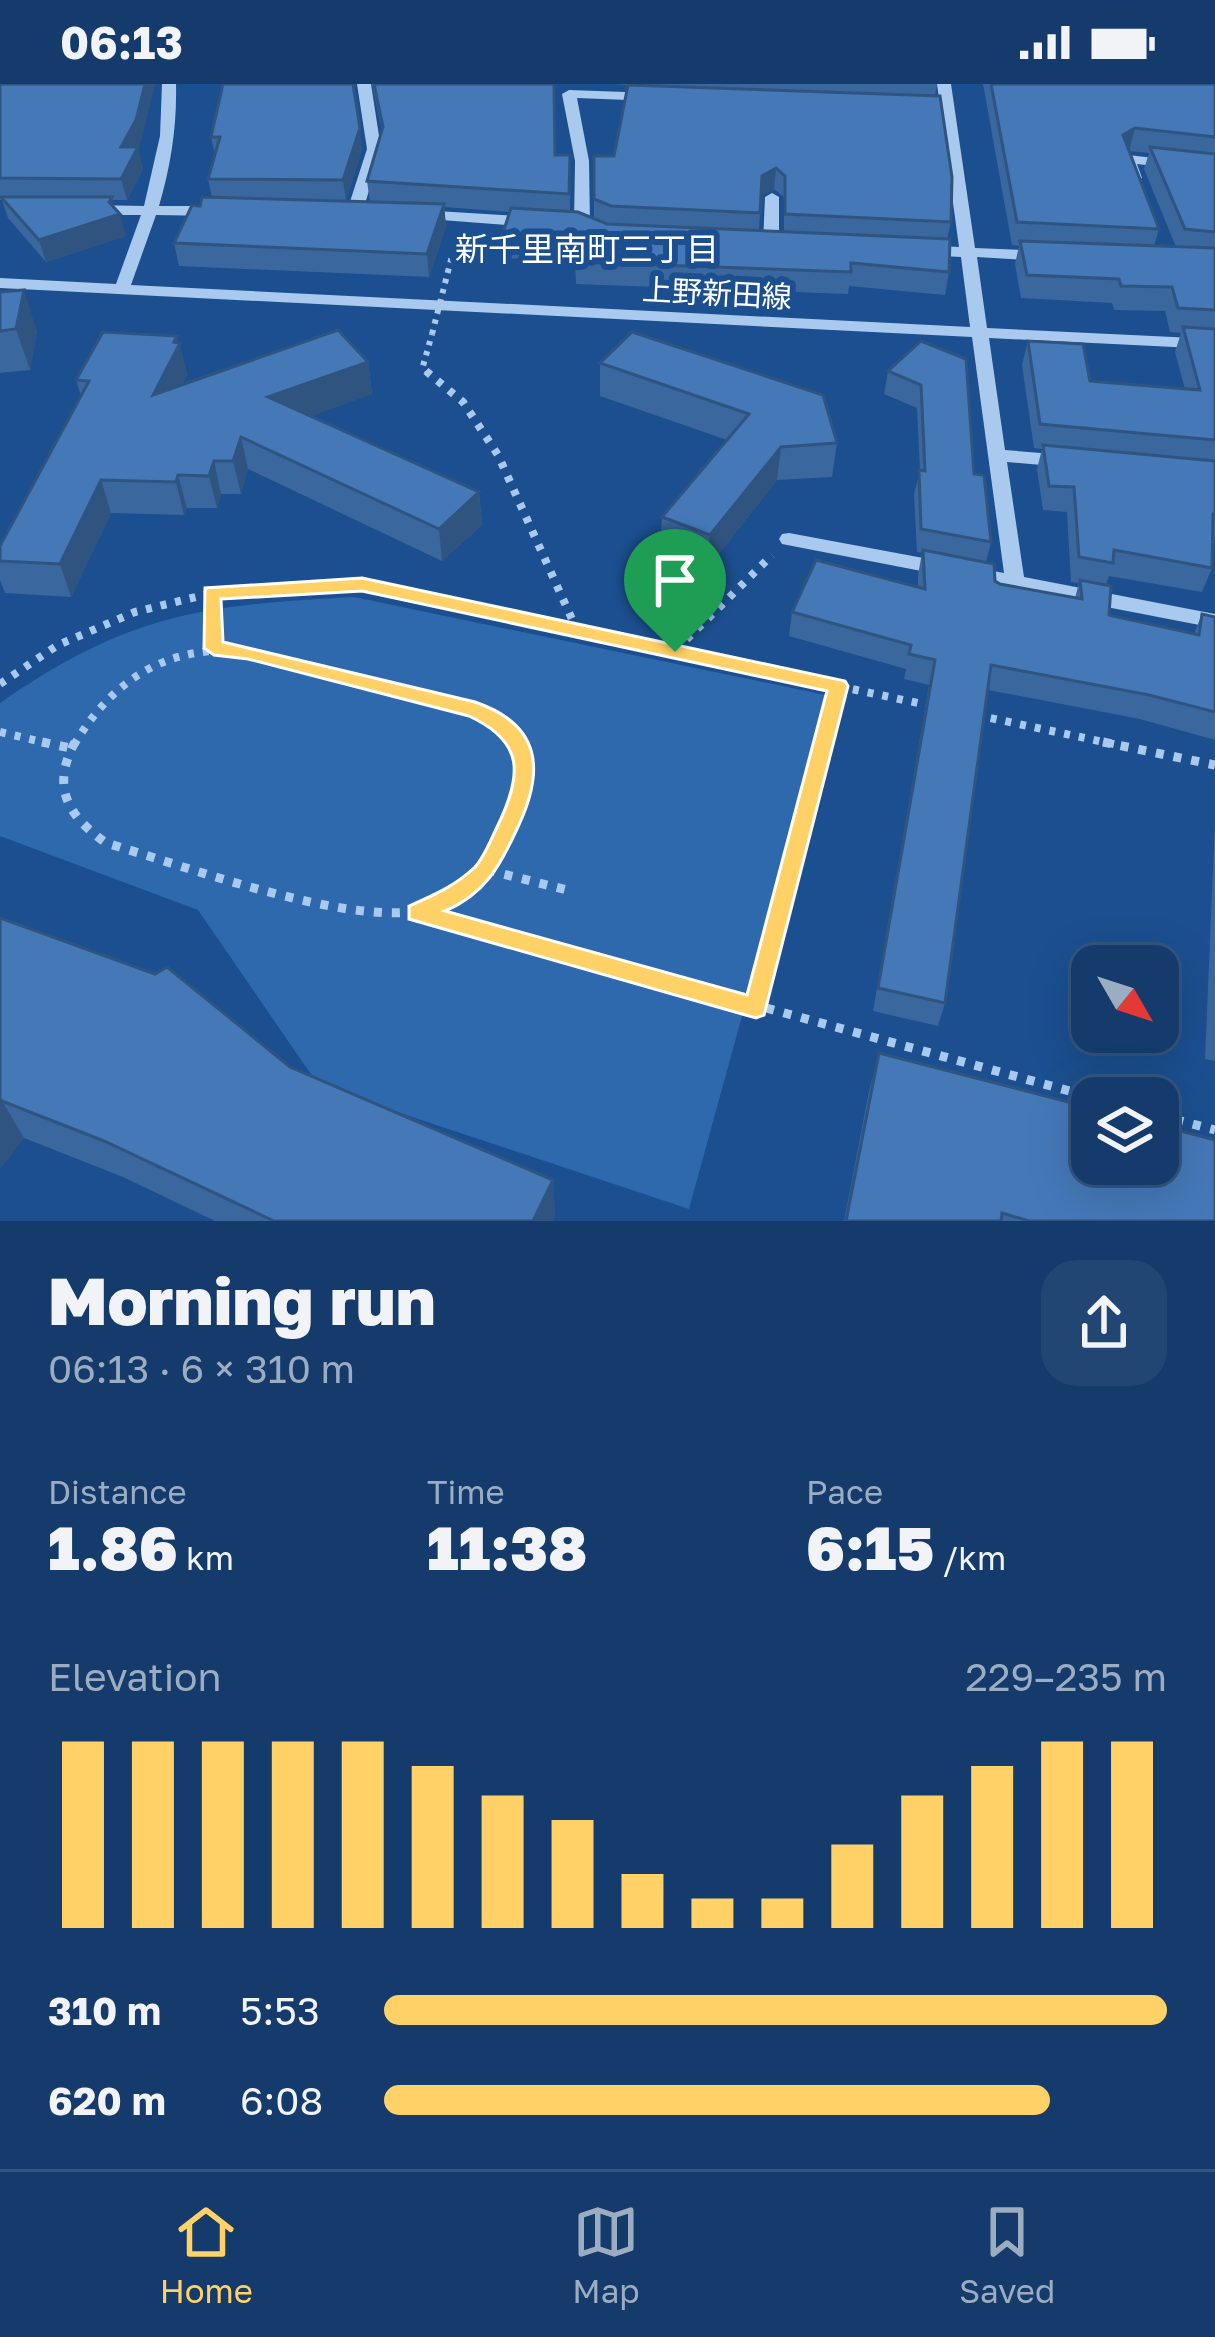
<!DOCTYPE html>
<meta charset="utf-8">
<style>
:root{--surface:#143b6b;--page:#214673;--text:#f1f3f6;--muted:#9dadc1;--line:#33557e;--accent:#ffd166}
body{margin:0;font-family:"Golos Text","Noto Sans JP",sans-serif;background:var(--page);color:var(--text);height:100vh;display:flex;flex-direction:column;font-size:45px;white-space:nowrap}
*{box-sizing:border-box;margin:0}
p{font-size:39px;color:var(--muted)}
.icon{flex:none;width:66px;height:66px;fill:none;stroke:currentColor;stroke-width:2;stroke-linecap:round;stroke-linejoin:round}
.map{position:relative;height:1137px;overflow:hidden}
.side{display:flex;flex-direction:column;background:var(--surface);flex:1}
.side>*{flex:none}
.needle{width:78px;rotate:129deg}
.buttons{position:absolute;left:1071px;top:861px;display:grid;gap:24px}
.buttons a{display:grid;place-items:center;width:108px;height:108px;border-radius:24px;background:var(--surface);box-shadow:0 12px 48px #0002,0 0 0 3px var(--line);font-size:60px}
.pin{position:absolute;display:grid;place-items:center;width:102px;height:102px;color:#fff;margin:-123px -51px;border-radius:50% 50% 50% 0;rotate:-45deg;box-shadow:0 0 12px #0007}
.pin .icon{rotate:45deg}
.round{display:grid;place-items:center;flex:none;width:126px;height:126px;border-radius:36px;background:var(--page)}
.headline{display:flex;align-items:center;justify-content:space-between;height:204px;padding:0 48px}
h1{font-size:66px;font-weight:800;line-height:90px}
.stats{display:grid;grid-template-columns:repeat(3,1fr);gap:18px;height:204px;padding:12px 48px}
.stats div{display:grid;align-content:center}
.stats b{font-size:60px;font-weight:800}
.stats small{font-size:33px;font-weight:400}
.stats p{font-size:33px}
.chart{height:336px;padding:24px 48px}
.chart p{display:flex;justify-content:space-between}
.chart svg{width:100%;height:216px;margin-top:12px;stroke:var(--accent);stroke-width:6}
ul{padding:0 48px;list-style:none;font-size:39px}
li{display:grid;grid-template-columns:192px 144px 1fr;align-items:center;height:90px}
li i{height:30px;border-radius:15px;background:var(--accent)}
.status{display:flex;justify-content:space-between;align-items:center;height:84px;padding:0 60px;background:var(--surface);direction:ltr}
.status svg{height:33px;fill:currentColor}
.menu{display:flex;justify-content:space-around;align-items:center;height:168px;border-top:3px solid var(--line);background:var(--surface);font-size:33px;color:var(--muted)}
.menu a{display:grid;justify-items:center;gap:6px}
.menu .active{color:var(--accent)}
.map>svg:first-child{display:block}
.green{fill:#2e69ad}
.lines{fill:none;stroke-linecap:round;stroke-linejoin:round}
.path-far2{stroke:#a9c9ee;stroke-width:6;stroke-dasharray:4.5 6;stroke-linecap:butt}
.path-far1{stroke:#a9c9ee;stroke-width:8;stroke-dasharray:6 9;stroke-linecap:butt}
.path{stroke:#a9c9ee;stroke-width:9;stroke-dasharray:8 10;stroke-linecap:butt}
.minor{fill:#a9c9ee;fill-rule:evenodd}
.path-bridge{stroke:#a9c9ee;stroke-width:6;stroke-dasharray:4.5 6;stroke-linecap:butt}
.wall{fill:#3a679d;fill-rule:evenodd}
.shaded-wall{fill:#305480}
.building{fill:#4478b7;stroke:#305480;stroke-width:3}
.route{fill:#ffd166;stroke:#fff;stroke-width:3;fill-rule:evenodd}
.labels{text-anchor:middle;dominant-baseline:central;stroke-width:12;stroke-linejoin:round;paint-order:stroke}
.far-street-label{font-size:30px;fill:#fff;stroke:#1b4f8f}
.far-neighbourhood-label{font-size:33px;fill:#fff;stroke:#1b4f8f}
</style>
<div class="status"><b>06:13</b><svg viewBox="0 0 49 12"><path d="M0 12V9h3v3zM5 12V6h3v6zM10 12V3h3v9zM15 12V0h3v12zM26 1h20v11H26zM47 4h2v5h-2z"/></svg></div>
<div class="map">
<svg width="1215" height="1137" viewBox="0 0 1215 1137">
<rect width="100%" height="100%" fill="#1b4f8f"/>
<!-- green -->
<path class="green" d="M354 513 830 612 689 1125 319 1002 198 826 0 752V619C129 530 201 521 354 513Z"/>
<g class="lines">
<!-- path-far2 -->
<polyline class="path-far2" points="429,290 423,282 432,250"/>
<!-- path-far1 -->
<g class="path-far1">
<polyline points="426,287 463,318 498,371 576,544"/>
<polyline points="212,509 214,564"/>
<polyline points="676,566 772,471"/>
<polyline points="0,600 58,561 135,528 212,509 361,501 932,622"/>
<polyline points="976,631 1118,661"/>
<polyline points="0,648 55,661"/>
<path d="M74 661C113 594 171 559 248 568L475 626 497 638 517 661"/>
<polyline points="823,661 838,602"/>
</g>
<!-- path -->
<g class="path">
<polyline points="42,658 70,664"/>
<path d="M75 658C51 703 67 731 106 759 182 781 355 845 426 825 463 815 486 784 504 752 520 721 535 691 515 658"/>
<polyline points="1103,658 1215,681"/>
<polyline points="487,786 567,806"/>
<polyline points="419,829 1095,1014"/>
<polyline points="756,924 824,658"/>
<polyline points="1158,1031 1215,1046"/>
</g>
<!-- minor -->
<g class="minor">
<path d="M162 0H176C177 42 171 81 159 122H215L223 127 215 132 156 131 131 201 970 243 961 173 922 171 914 166 922 161 959 163 937 0H951L975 164 1046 167 1054 172 1046 177 977 173 987 244 1215 255V265L989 254 1005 366 1065 371 1074 377 1065 383 1007 378 1024 493 1215 530V544L782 460 779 455 782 450 789 449 1004 489 972 253 0 204V194L116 200 141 131H91L83 126 91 121 144 122 160 52Z"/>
<polygon points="357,0 371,0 381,65 363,127 355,132 347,127 367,65"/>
<polygon points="569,6 653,9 660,13 653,17 577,14 589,77 590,141 582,146 574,141 575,77 562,10"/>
<polygon points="1128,71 1215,81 1215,89 1137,80 1142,94 1135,98 1128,94 1121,75"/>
<polygon points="772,109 779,113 779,160 771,165 763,160 765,113"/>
<polygon points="420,126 533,133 541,138 533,143 415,134 415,128"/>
</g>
<!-- path-bridge -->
<polyline class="path-bridge" points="432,250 452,172"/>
</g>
<!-- wall -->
<g class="wall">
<polygon points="0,0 155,0 137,63 143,85 127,116 112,116 126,152 46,178 8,134 2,116 0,116"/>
<path d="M223 0 362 65 346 117 370 118 367 97 382 47 372 0H554L555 71H570V127L594 134V72H614L628 1 612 0H937L935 12 951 138 947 155 949 188 945 211 849 202 848 210 576 200 575 178 503 174 502 152 509 128 444 123 446 142 429 193 179 182 174 159 200 122 212 114 208 95 215 72 211 53ZM774 105 784 113V147L759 146 761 112Z"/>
<path d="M983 0H1215V456H1213L1212 484 1202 508 1109 492 1106 501 1109 531 1194 550 1202 530 1215 533V656L1140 635 988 606 945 919 938 942 873 927 929 601 904 595 906 585 789 552 792 528 918 503V491L922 469 917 468 914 410 920 387 917 324 884 310 888 287 921 257 974 390 991 458 986 478 995 497 1000 500 1075 514 1079 499 1071 498 1067 428 1043 426 1037 385 1042 365 1034 364 1022 281 1028 257 1090 297 1185 305 1175 268 1181 249 1170 248 1165 227 1114 226 1112 219 1021 214 1015 180 1019 162 1012 161ZM1129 67 1149 69 1144 85 1176 163 1154 162 1159 145Z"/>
<polygon points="0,208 37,247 30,286 0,289"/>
<polygon points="179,259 187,291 182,301 368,278 372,310 310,332 479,408 482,441 442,477 248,385 241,410 221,410 217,424 187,424 184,431 111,429 71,513 5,509 0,496 0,462 81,312 76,296"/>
<polygon points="600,279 837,359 832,393 777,396 707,485 660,466 662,433 727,356 600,312"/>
<polygon points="1215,737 1215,977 1205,975"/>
<polygon points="0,834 290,983 553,1096 555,1132 553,1137 215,1137 123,1093 24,1054 0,1084"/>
<polygon points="879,969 1215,1137 844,1137 869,1007"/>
</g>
<!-- shaded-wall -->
<g class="shaded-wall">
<polygon points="145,0 155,0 141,58 126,84 121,63"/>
<polygon points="360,44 362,65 346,117 343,96"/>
<polygon points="1135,44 1129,67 1123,51"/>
<polygon points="138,63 143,85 127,116 121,95"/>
<polygon points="776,84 774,105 760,113 762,92"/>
<polygon points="112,113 116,131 120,130 126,152 46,178 39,156 109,118"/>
<polygon points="444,120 446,142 429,193 427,170"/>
<polygon points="24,206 37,247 30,286 16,245"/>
<polygon points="177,252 187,291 161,344 153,311"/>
<polygon points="368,278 372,310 274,346 268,313"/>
<polygon points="241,353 248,385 241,410 233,377"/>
<polygon points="781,363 777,396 707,485 710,451"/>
<polygon points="214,377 221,410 217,424 209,392"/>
<polygon points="178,391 187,424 184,431 176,398"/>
<polygon points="101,396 111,429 71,513 60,480"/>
<polygon points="479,408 482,441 442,477 439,445"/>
<polygon points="2,1017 24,1054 0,1084 0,1019"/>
<polygon points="553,1096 555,1132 553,1137 533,1137"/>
</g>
<!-- building -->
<g class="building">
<polygon points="0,0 145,0 136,36 121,63 138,63 121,95 0,94"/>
<polygon points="223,0 353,0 360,44 343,96 208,95 220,53 211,53"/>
<polygon points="374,0 554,0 555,71 570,71 569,110 367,97 383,43"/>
<polygon points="991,0 1215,0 1215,53 1135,44 1123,51 1159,145 1017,138"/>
<polygon points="628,1 940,12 952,93 951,138 785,130 785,92 776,84 762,92 760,129 611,122 594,115 594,72 614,72"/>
<polygon points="1150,63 1215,70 1215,148 1185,145"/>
<polygon points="1,113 112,113 109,118 120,130 39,156"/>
<polygon points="202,113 444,120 427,170 174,159 192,121 200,122"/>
<polygon points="511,124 578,128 607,140 950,155 949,188 851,179 851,188 575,178 580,157 502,152"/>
<polygon points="1020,157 1215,164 1215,226 1178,224 1172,203 1121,202 1119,195 1027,191"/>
<polygon points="24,206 16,245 0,247 0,208"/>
<polygon points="1183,243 1215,245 1215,356 1040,340 1028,257 1083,260 1090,297 1200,306"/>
<polygon points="338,246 368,278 268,313 479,408 439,445 241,353 233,377 214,377 209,392 178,391 176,398 101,396 60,480 0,477 0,462 89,297 76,296 103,248 177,252 174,258 180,259 153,311"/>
<polygon points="632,248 823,311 837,359 781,363 710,451 662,433 749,330 600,279"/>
<polygon points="921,257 966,275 974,390 984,391 991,458 921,445 919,386 925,387 921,301 888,287"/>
<polygon points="1043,361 1215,377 1215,430 1213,430 1212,484 1114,466 1113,479 1079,473 1074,403 1049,402"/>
<polygon points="923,466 994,480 995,497 1000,500 1082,515 1080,496 1111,502 1109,531 1199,551 1202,530 1215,533 1215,628 1149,611 991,581 945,919 878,904 935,576 909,570 911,561 792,528 816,476 925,505"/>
<polygon points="0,834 155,890 167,883 290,983 553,1096 533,1137 274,1137 104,1057 2,1017 0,1019"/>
<polygon points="879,969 1092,1024 1092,1080 1158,1080 1158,1041 1215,1056 1215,1137 1029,1137 1002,1129 1001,1137 846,1137"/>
</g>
<!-- route -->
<path class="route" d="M362 494 845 597 848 602 764 931 756 934 409 835V822C434 811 455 802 475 783 485 772 491 755 498 741 522 691 525 658 469 632L248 575 214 571 204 564 205 504ZM362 507 827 607 747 911 445 827C485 810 500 782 517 745 545 687 542 641 475 618L223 558 221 515Z"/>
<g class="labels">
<!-- far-street labels -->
<g class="far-street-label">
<text transform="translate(717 209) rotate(3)">上野新田線</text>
</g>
<!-- far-neighbourhood labels -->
<g class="far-neighbourhood-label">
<text x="587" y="164">新千里南町三丁目</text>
</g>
</g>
</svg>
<div class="buttons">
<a><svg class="needle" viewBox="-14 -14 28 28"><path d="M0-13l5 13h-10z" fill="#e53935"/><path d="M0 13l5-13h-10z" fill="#9dadc1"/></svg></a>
<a><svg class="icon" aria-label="layers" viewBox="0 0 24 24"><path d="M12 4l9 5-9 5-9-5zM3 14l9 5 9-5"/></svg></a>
</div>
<div class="pin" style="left:675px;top:568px;background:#1e9e55"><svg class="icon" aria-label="arrive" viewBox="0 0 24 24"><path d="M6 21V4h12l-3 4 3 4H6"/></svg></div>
</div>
<section class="side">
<div class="headline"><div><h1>Morning run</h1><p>06:13 · 6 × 310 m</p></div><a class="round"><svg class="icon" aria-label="share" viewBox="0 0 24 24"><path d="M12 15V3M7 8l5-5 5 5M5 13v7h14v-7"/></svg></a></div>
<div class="stats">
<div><p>Distance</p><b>1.86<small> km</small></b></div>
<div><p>Time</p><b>11:38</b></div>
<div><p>Pace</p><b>6:15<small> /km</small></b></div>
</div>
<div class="chart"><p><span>Elevation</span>229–235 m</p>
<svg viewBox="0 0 160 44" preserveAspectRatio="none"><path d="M5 44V6M15 44V6M25 44V6M35 44V6M45 44V6M55 44V11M65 44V17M75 44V22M85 44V33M95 44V38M105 44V38M115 44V27M125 44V17M135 44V11M145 44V6M155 44V6"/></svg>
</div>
<ul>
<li><b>310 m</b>5:53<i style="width:100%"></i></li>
<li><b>620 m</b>6:08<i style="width:85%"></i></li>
</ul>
</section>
<nav class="menu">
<a class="active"><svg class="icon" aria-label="home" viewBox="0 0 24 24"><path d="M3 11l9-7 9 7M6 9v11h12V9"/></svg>Home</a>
<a><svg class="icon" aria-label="map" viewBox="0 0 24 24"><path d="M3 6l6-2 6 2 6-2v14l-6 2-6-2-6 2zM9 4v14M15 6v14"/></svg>Map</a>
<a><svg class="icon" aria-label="saved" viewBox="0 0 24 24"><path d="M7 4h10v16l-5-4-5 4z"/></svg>Saved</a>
</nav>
